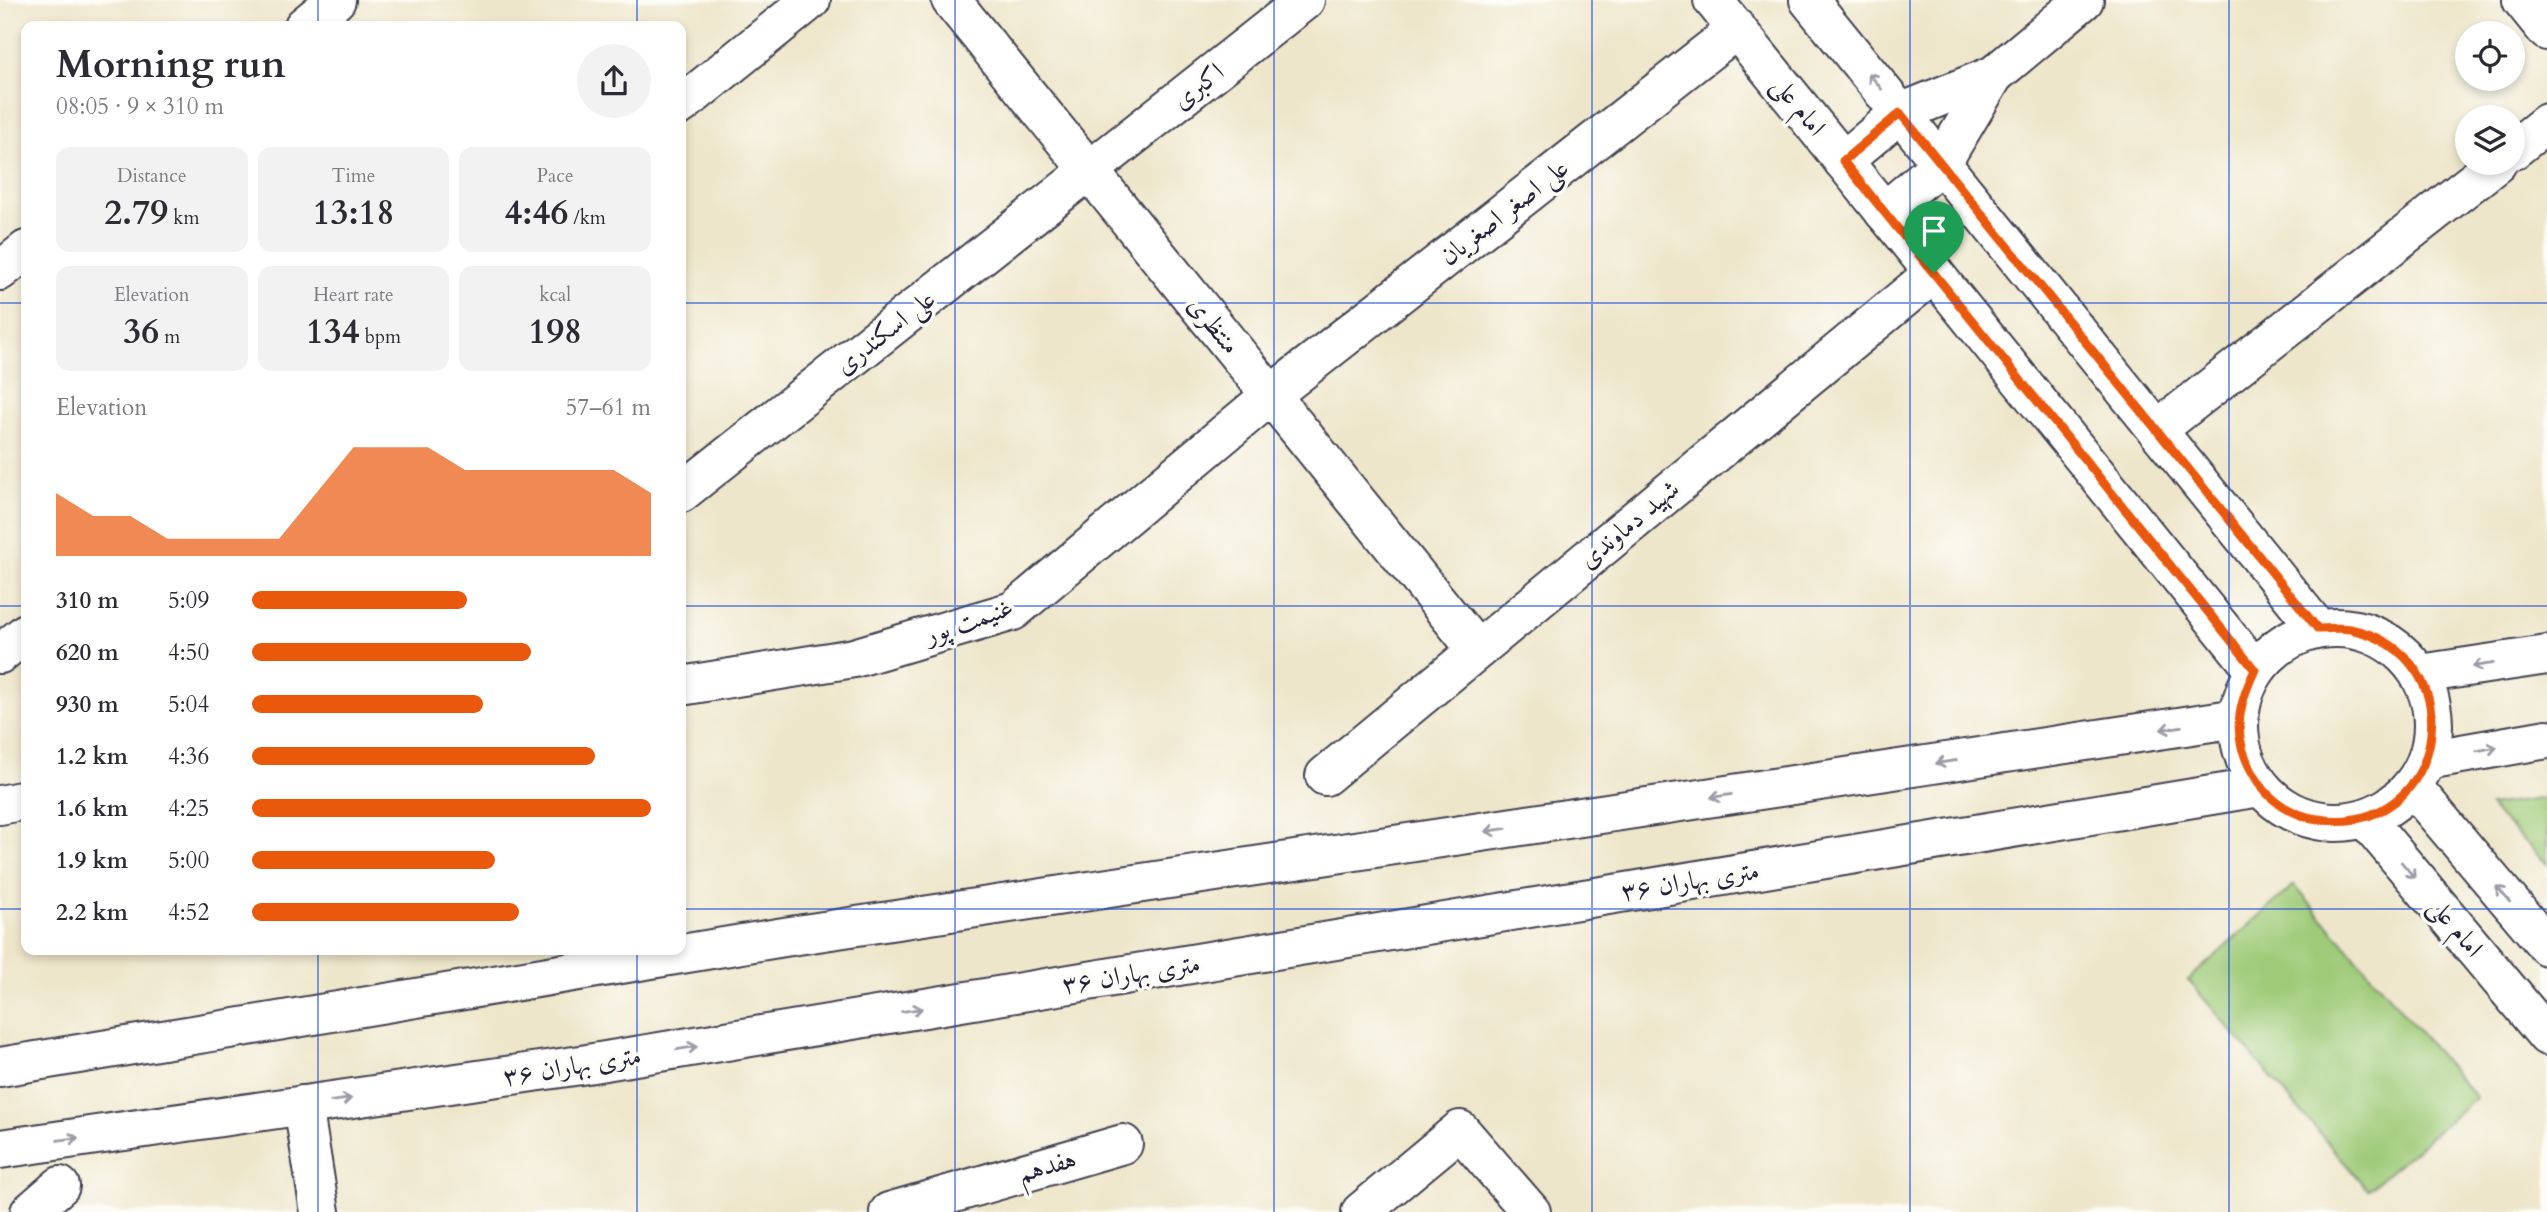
<!DOCTYPE html>
<meta charset="utf-8">
<style>
:root{--surface:#fff;--page:#f2f2f3;--text:#2b2b33;--muted:#7c7c81;--accent:#ea580c}
body{margin:0;font-family:Cardo,Amiri,serif;background:var(--page);color:var(--text);height:100vh;display:flex;flex-direction:column;font-size:26px;white-space:nowrap}
*{box-sizing:border-box;margin:0}
p{font-size:23px;color:var(--muted)}
.icon{flex:none;width:38px;height:38px;fill:none;stroke:currentColor;stroke-width:2;stroke-linecap:round;stroke-linejoin:round}
.map{position:relative;flex:1;overflow:hidden}
.drawer{position:absolute;left:21px;top:21px;width:665px;height:934px;display:flex;flex-direction:column;background:var(--surface);border-radius:14px;box-shadow:0 4px 10px #0003}
.drawer>*{flex:none}
.tools{position:absolute;left:2455px;top:21px;display:grid;gap:14px}
.tools a{display:grid;place-items:center;width:70px;height:70px;border-radius:50%;background:var(--surface);box-shadow:0 4px 10px #0003;font-size:35px}
.pin{position:absolute;display:grid;place-items:center;width:60px;height:60px;color:#fff;margin:-72px -30px;border-radius:50% 50% 50% 0;rotate:-45deg;box-shadow:0 0 7px #0007}
.pin .icon{rotate:45deg}
.round{display:grid;place-items:center;flex:none;width:74px;height:74px;border-radius:37px;background:var(--page)}
.headline{display:flex;align-items:center;justify-content:space-between;height:119px;padding:0 35px}
h1{font-size:38px;font-weight:700;line-height:52px}
.stats{display:grid;grid-template-columns:repeat(3,1fr);gap:10px;height:119px;padding:7px 35px}
.stats div{display:grid;align-content:center;border-radius:14px;background:var(--page);text-align:center}
.stats b{font-size:35px;font-weight:700}
.stats small{font-size:19px;font-weight:400}
.stats p{font-size:19px}
.chart{height:196px;padding:14px 35px}
.chart p{display:flex;justify-content:space-between}
.chart svg{width:100%;height:126px;margin-top:7px;fill:var(--accent);opacity:.7}
ul{padding:0 35px;list-style:none;font-size:23px}
li{display:grid;grid-template-columns:112px 84px 1fr;align-items:center;height:52px}
li i{height:18px;border-radius:9px;background:var(--accent)}
.map>svg:first-child{display:block}
.green{fill:#9fcb78;stroke:#60765a;stroke-width:2}
.lines{fill:none;stroke-linecap:round;stroke-linejoin:round}
.minor-casing{stroke:#413f50;stroke-width:42}
.minor{stroke:#fff;stroke-width:38}
.oneway{stroke:#9c9ca7}
.route-casing{stroke:#fff;stroke-width:14}
.route{stroke:#ea580c;stroke-width:9}
.grid{fill:none;stroke:#1d4ed8;stroke-width:2;stroke-opacity:0.55}
.labels{text-anchor:middle;dominant-baseline:central;stroke-width:7;stroke-linejoin:round;paint-order:stroke}
.street-label{font-size:26px;fill:#22223b;stroke:#fdfcf7}
</style>
<div class="map">
<svg width="2547" height="1212" viewBox="0 0 2547 1212">
<rect width="100%" height="100%" fill="#fdfcf7"/>
<filter id="ink" filterUnits="userSpaceOnUse"><feTurbulence type="fractalNoise" baseFrequency=".0143" numOctaves="2"/><feDisplacementMap in="SourceGraphic" scale="14" xChannelSelector="R" yChannelSelector="G"/><feConvolveMatrix kernelMatrix="1 2 1 2 8 2 1 2 1" color-interpolation-filters="sRGB"/></filter>
<filter id="wash" filterUnits="userSpaceOnUse"><feTurbulence type="fractalNoise" baseFrequency=".00686" numOctaves="4" result="noise"/><feDisplacementMap in="SourceGraphic" scale="28" xChannelSelector="R" yChannelSelector="G"/><feGaussianBlur stdDeviation="1.57" result="paint"/><feColorMatrix in="noise" values="0 0 0 0 0 0 0 0 0 0 0 0 0 0 0 0 0 1.4 0 .05"/><feComposite in="paint" operator="in"/></filter>
<g filter="url(#wash)">
<rect width="100%" height="100%" fill="#eee6ca"/>
<!-- green -->
<g class="green">
<polygon points="2547,798 2547,864 2489,806"/>
<polygon points="2294,885 2476,1098 2368,1190 2188,980"/>
</g>
</g>
<g filter="url(#ink)">
<g class="lines">
<defs>
<g id="minor">
<polyline points="951,0 1477,650"/>
<polyline points="1713,0 2255,670"/>
<polyline points="1809,0 2318,629"/>
<polyline points="2522,0 2547,31"/>
<polyline points="304,26 336,0"/>
<polyline points="681,105 811,0"/>
<polyline points="2513,150 2547,123"/>
<polyline points="1843,161 1900,113 1994,75 2084,0"/>
<polyline points="1884,212 1941,164 1994,75"/>
<polyline points="0,271 26,250"/>
<polyline points="2157,430 2497,163"/>
<polyline points="681,493 1305,0"/>
<circle cx="2336" cy="725" r="97"/>
<polyline points="0,654 26,633"/>
<polyline points="2420,674 2547,655"/>
<polyline points="681,686 854,658 1013,611 1271,395 1737,29"/>
<polyline points="2427,760 2547,739"/>
<polyline points="1325,776 1934,273"/>
<polyline points="2412,786 2547,946"/>
<polyline points="0,805 26,800"/>
<polyline points="2365,818 2547,1036"/>
<polyline points="0,1067 784,937 2238,718"/>
<polyline points="303,1105 320,1212"/>
<polyline points="0,1149 581,1065 2260,787"/>
<polyline points="30,1212 60,1186"/>
<polyline points="889,1212 1123,1144"/>
<polyline points="1361,1212 1460,1130 1531,1212"/>
</g>
</defs>
<!-- minor casing -->
<use href="#minor" class="minor-casing"/>
<!-- minor -->
<use href="#minor" class="minor"/>
</g>
<!-- one-way arrows -->
<defs><path id="oneway-shaft" d="M-6 0H5M1.5-3L5.5 0L1.5 3" fill="none" stroke-width="1.6" stroke-linecap="round" stroke-linejoin="round" transform="scale(1.75)"/></defs>
<g class="oneway">
<use href="#oneway-shaft" transform="translate(1875 81) rotate(-129)"/>
<use href="#oneway-shaft" transform="translate(2483 665) rotate(171)"/>
<use href="#oneway-shaft" transform="translate(2171 728) rotate(171)"/>
<use href="#oneway-shaft" transform="translate(2487 749) rotate(-10)"/>
<use href="#oneway-shaft" transform="translate(1946 762) rotate(171)"/>
<use href="#oneway-shaft" transform="translate(1721 796) rotate(171)"/>
<use href="#oneway-shaft" transform="translate(1496 830) rotate(171)"/>
<use href="#oneway-shaft" transform="translate(2408 870) rotate(50)"/>
<use href="#oneway-shaft" transform="translate(2503 894) rotate(-130)"/>
<use href="#oneway-shaft" transform="translate(912 1010) rotate(-9)"/>
<use href="#oneway-shaft" transform="translate(687 1048) rotate(-9)"/>
<use href="#oneway-shaft" transform="translate(341 1100) rotate(-8)"/>
<use href="#oneway-shaft" transform="translate(68 1139) rotate(-8)"/>
</g>
</g>
<g class="lines" filter="url(#ink)">
<defs>
<path id="route" d="M1900 113 2318 629C2329 629 2340 627 2350 629 2478 655 2446 839 2318 819 2294 816 2269 801 2257 780 2232 741 2235 711 2255 670L1843 161Z"/>
</defs>
<!-- route casing -->
<use href="#route" class="route-casing"/>
<!-- route -->
<use href="#route" class="route"/>
</g>
<!-- grid -->
<path class="grid" d="M318 0V26M637 0V26M955 0V1212M1274 0V1212M1592 0V1212M1910 0V1212M2229 0V1212M0 303H26M681 303H2547M0 606H26M681 606H2547M0 909H26M681 909H2547M318 950V1212M637 950V1212"/>
<g class="labels">
<!-- street labels -->
<g class="street-label">
<text transform="translate(1198 86) rotate(-38)">اکبری</text>
<text transform="translate(1799 106) rotate(51)">امام علی</text>
<text transform="translate(1504 212) rotate(-38)">علی اصغر اصغریان</text>
<text transform="translate(1214 325) rotate(51)">منتظری</text>
<text transform="translate(885 332) rotate(-38)">علی اسکندری</text>
<text transform="translate(1629 524) rotate(-40)">شهید دماوندی</text>
<text transform="translate(969 621) rotate(-19)">غنیمت پور</text>
<text transform="translate(1690 881) rotate(-9)">۳۶ متری بهاران</text>
<text transform="translate(2456 927) rotate(50)">امام علی</text>
<text transform="translate(1131 974) rotate(-9)">۳۶ متری بهاران</text>
<text transform="translate(572 1066) rotate(-9)">۳۶ متری بهاران</text>
<text transform="translate(1047 1166) rotate(-16)">هفدهم</text>
</g>
</g>
</svg>
<div class="tools">
<a><svg class="icon" aria-label="locate" viewBox="0 0 24 24"><circle cx="12" cy="12" r="6"/><path d="M12 2v4M12 18v4M2 12h4M18 12h4"/></svg></a>
<a><svg class="icon" aria-label="layers" viewBox="0 0 24 24"><path d="M12 4l9 5-9 5-9-5zM3 14l9 5 9-5"/></svg></a>
</div>
<div class="pin" style="left:1934px;top:273px;background:#1e9e55"><svg class="icon" aria-label="arrive" viewBox="0 0 24 24"><path d="M6 21V4h12l-3 4 3 4H6"/></svg></div>
<section class="drawer">
<div class="headline"><div><h1>Morning run</h1><p>08:05 · 9 × 310 m</p></div><a class="round"><svg class="icon" aria-label="share" viewBox="0 0 24 24"><path d="M12 15V3M7 8l5-5 5 5M5 13v7h14v-7"/></svg></a></div>
<div class="stats">
<div><p>Distance</p><b>2.79<small> km</small></b></div>
<div><p>Time</p><b>13:18</b></div>
<div><p>Pace</p><b>4:46<small> /km</small></b></div>
</div>
<div class="stats">
<div><p>Elevation</p><b>36<small> m</small></b></div>
<div><p>Heart rate</p><b>134<small> bpm</small></b></div>
<div><p>kcal</p><b>198</b></div>
</div>
<div class="chart"><p><span>Elevation</span>57–61 m</p>
<svg viewBox="0 0 160 44" preserveAspectRatio="none"><path d="M0 44V22L10 30L20 30L30 38L40 38L50 38L60 38L70 22L80 6L90 6L100 6L110 14L120 14L130 14L140 14L150 14L160 22V44z"/></svg>
</div>
<ul>
<li><b>310 m</b>5:09<i style="width:54%"></i></li>
<li><b>620 m</b>4:50<i style="width:70%"></i></li>
<li><b>930 m</b>5:04<i style="width:58%"></i></li>
<li><b>1.2 km</b>4:36<i style="width:86%"></i></li>
<li><b>1.6 km</b>4:25<i style="width:100%"></i></li>
<li><b>1.9 km</b>5:00<i style="width:61%"></i></li>
<li><b>2.2 km</b>4:52<i style="width:67%"></i></li>
</ul>
</section>
</div>
